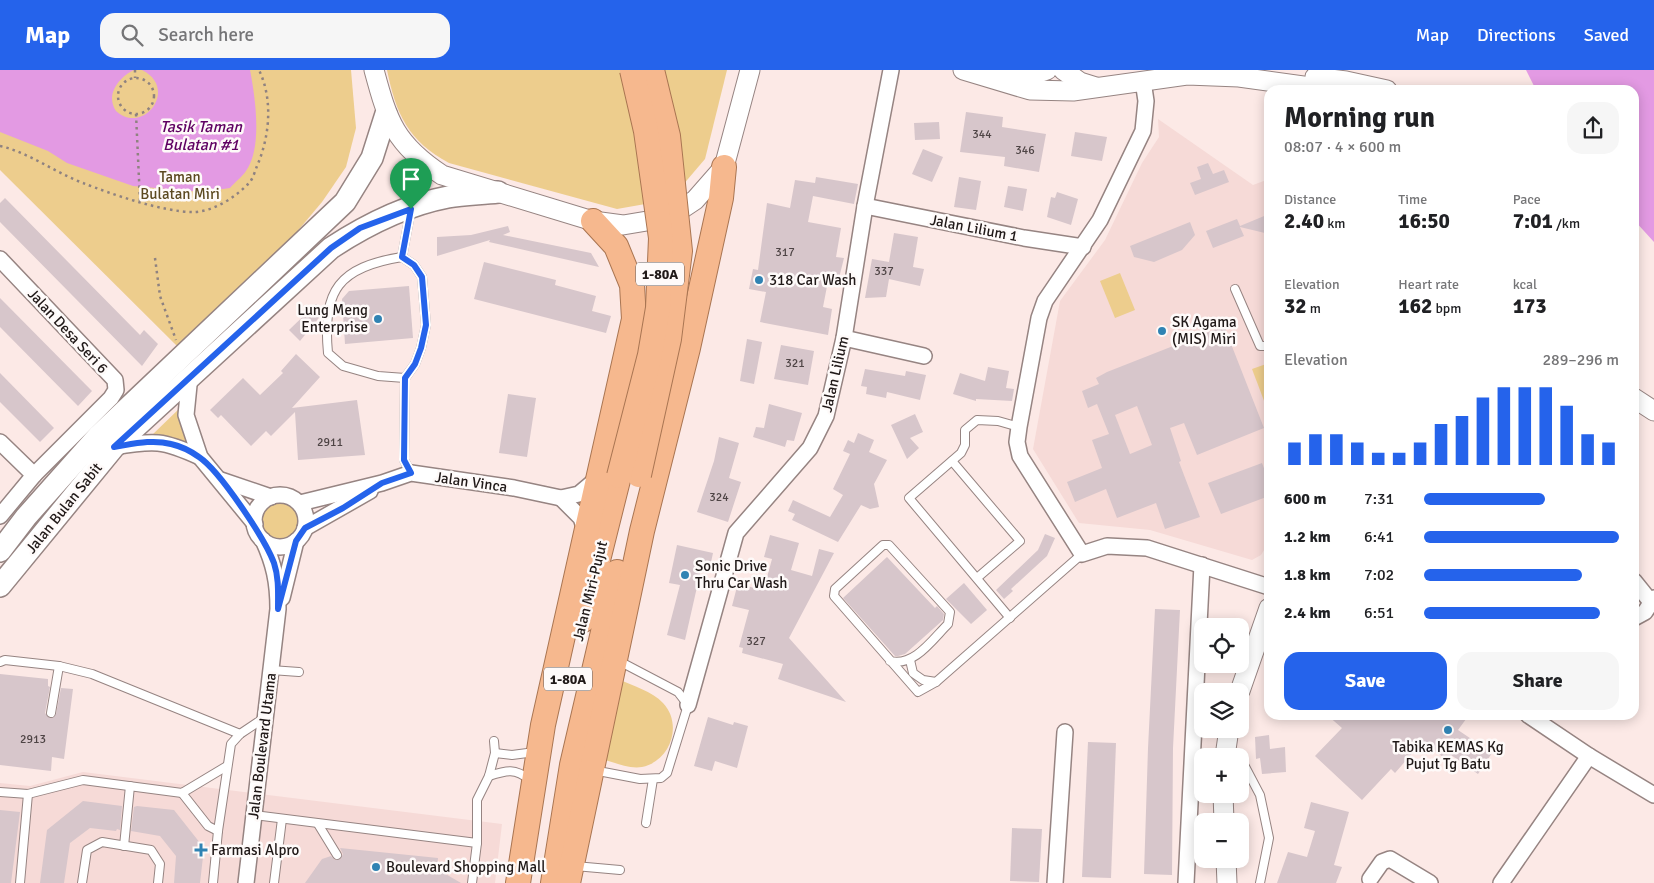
<!DOCTYPE html>
<meta charset="utf-8">
<style>
:root{--surface:#fff;--page:#f6f6f6;--text:#202124;--muted:#757577;--accent:#2563eb}
body{margin:0;font-family:Signika,sans-serif;background:var(--page);color:var(--text);height:100vh;display:flex;flex-direction:column;font-size:19px;white-space:nowrap}
*{box-sizing:border-box;margin:0}
p{font-size:16px;color:var(--muted)}
.icon{flex:none;width:28px;height:28px;fill:none;stroke:currentColor;stroke-width:2;stroke-linecap:round;stroke-linejoin:round}
.map{position:relative;flex:1;overflow:hidden}
.sheet{position:absolute;left:1264px;top:15px;width:375px;height:635px;display:flex;flex-direction:column;background:var(--surface);border-radius:15px;box-shadow:0 2px 12px #0003}
.sheet>*{flex:none}
.fabs{position:absolute;left:1194px;top:548px;display:grid;gap:10px}
.fabs a{display:grid;place-items:center;width:55px;height:55px;border-radius:10px;background:var(--surface);box-shadow:0 2px 12px #0003;font-size:25px}
.pin{position:absolute;display:grid;place-items:center;width:42px;height:42px;color:#fff;margin:-51px -21px;border-radius:50% 50% 50% 0;rotate:-45deg;box-shadow:0 0 5px #0007}
.pin .icon{rotate:45deg}
.round{display:grid;place-items:center;flex:none;width:52px;height:52px;border-radius:15px;background:var(--page)}
.headline{display:flex;align-items:center;justify-content:space-between;height:85px;padding:0 20px}
h1{font-size:28px;font-weight:700;line-height:38px}
.figures{display:grid;grid-template-columns:repeat(3,1fr);gap:8px;height:85px;padding:5px 20px}
.figures div{display:grid;align-content:center}
.figures b{font-size:21px;font-weight:700}
.figures small{font-size:14px;font-weight:400}
.figures p{font-size:14px}
.chart{height:140px;padding:10px 20px}
.chart p{display:flex;justify-content:space-between}
.chart svg{width:100%;height:90px;margin-top:5px;stroke:var(--accent);stroke-width:6}
.cta{display:flex;gap:10px;margin-top:auto;padding:10px 20px}
.cta a{flex:1;height:58px;border-radius:15px;background:var(--accent);color:#fff;font-size:20px;font-weight:700;line-height:58px;text-align:center}
.cta a+a{background:var(--page);color:var(--text)}
ul{padding:0 20px;list-style:none;font-size:16px}
li{display:grid;grid-template-columns:80px 60px 1fr;align-items:center;height:38px}
li i{height:12px;border-radius:6px;background:var(--accent)}
header{display:flex;align-items:center;gap:30px;box-sizing:border-box;height:70px;padding:0 25px;background:var(--accent);color:#fff}
header strong{font-size:24px}
nav{display:flex;gap:28px;margin-inline-start:auto;font-size:18px}
.search{width:350px;height:45px;background:var(--page);display:flex;align-items:center;gap:12px;box-sizing:border-box;padding:0 18px;border-radius:15px;color:var(--muted);font-size:19px}
.map>svg:first-child{display:block}
.built{fill:#f6dad7}
.green{fill:#edcd8d}
.water{fill:#e39ae3}
.building{fill:#d7c6cb;fill-rule:evenodd}
.lines{fill:none;stroke-linecap:round;stroke-linejoin:round}
.service-casing{stroke:#968482;stroke-width:10}
.minor-casing{stroke:#968482;stroke-width:18}
.tertiary-casing{stroke:#968482;stroke-width:21}
.secondary-casing{stroke:#968482;stroke-width:24}
.trunk-casing{stroke:#a97552;stroke-width:26}
.path{stroke:#8f8280;stroke-width:2.5;stroke-dasharray:2.5 4;stroke-linecap:butt}
.service{stroke:#fff;stroke-width:8}
.minor{stroke:#fff;stroke-width:15}
.tertiary{stroke:#fff;stroke-width:19}
.secondary{stroke:#fff;stroke-width:21}
.trunk{stroke:#f6b88e;stroke-width:24}
.trunk-bridge-casing{stroke:#a97552;stroke-width:26;stroke-linecap:butt}
.trunk-bridge{stroke:#f6b88e;stroke-width:24}
.route-casing{stroke:#fff;stroke-width:10}
.route{stroke:#2563eb;stroke-width:6}
.poi-dot{fill:#3083b3;stroke:#fefaf9;stroke-width:2}
.labels{text-anchor:middle;dominant-baseline:central;stroke-width:5;stroke-linejoin:round;paint-order:stroke}
.number-label{font-size:12px;fill:#4e4445}
.shield{fill:#fefaf9;stroke:#635c5c;stroke-width:1}
.shield-label{font-size:14px;font-weight:bold;fill:#201918}
.park-label{font-size:15px;fill:#5c4920;stroke:#fefaf9}
.street-label{font-size:15px;fill:#201918;stroke:#fefaf9}
.poi-label{font-size:15px;fill:#201918;stroke:#fefaf9;text-anchor:start}
.water-label{font-size:16px;font-style:italic;fill:#5f0162;stroke:#fefaf9}
</style>
<header>
<strong>Map</strong>
<div class="search"><svg class="icon" aria-label="search" viewBox="0 0 24 24"><circle cx="10" cy="10" r="6"/><path d="M15 15l6 6"/></svg>Search here</div>
<nav><a>Map</a><a>Directions</a><a>Saved</a></nav>
</header>
<div class="map">
<svg width="1654" height="813" viewBox="0 0 1654 813">
<rect width="100%" height="100%" fill="#fce9e6"/>
<!-- built -->
<g class="built">
<polygon points="1158,49 1253,115 1269,109 1269,472 1261,485 1252,490 1150,460 1079,453 1033,379 1060,231 1105,170 1142,93 1159,67"/>
<polygon points="83,702 502,754 495,813 0,813 0,713 30,716"/>
</g>
<!-- green -->
<g class="green">
<polygon points="0,0 351,0 356,58 346,97 322,132 290,170 178,277 0,100"/>
<path d="M387 0H727L705 89 682 116 651 133 617 139 449 93C408 71 396 44 387 0Z"/>
<polygon points="1120,203 1135,240 1115,248 1100,211"/>
<polygon points="1269,293 1269,344 1252,299"/>
<polygon points="183,335 181,357 189,378 150,367"/>
<circle cx="279" cy="450" r="19"/>
<path d="M618 609C633 616 652 621 663 633 683 654 671 691 642 697 629 699 617 693 605 690Z"/>
</g>
<!-- water -->
<g class="water">
<path d="M0 0H134C119 7 105 25 116 41 144 66 179 18 142 0H250C255 26 263 77 246 101 242 107 235 112 230 118L202 122 133 116 67 93 48 81 0 62Z"/>
<polygon points="1526,0 1654,0 1654,172 1634,150 1634,20 1536,20"/>
</g>
<!-- building -->
<g class="building">
<polygon points="966,42 1003,47 1002,57 1046,64 1039,102 1004,96 1005,87 960,82"/>
<polygon points="939,52 940,69 915,70 914,53"/>
<polygon points="1075,62 1107,67 1102,91 1071,86"/>
<polygon points="923,79 943,87 932,112 912,104"/>
<polygon points="1208,93 1213,104 1224,100 1229,112 1195,125 1190,113 1201,109 1197,97"/>
<polygon points="816,107 858,114 854,134 813,126 808,152 841,158 836,187 844,188 839,208 829,206 823,237 832,239 828,265 760,252 766,222 749,219 753,199 758,200 767,133 790,138 795,110 815,113"/>
<polygon points="959,107 981,111 976,140 954,137"/>
<polygon points="1008,116 1027,119 1023,141 1004,137"/>
<polygon points="1057,122 1078,129 1071,155 1047,147 1051,127 1055,128"/>
<polygon points="5,128 140,265 144,260 158,274 142,296 0,152 0,133"/>
<polygon points="1269,144 1269,164 1240,157 1244,166 1213,178 1206,161 1237,149 1240,156"/>
<polygon points="1190,152 1195,165 1182,180 1154,192 1134,187 1130,176"/>
<polygon points="508,156 510,162 503,165 591,183 599,197 489,172 490,170 437,186 437,167 471,165"/>
<polygon points="894,163 918,167 913,197 924,199 920,216 889,209 886,227 865,228 872,189 889,192"/>
<polygon points="484,192 556,210 555,215 596,226 592,241 611,246 606,263 474,229"/>
<polygon points="409,216 413,268 345,274 342,229 349,221"/>
<polygon points="0,228 92,321 78,336 0,257"/>
<polygon points="316,234 323,241 322,244 300,271 289,260"/>
<path d="M1224 256 1264 358 1197 385 1184 353 1170 358 1181 391 1179 392 1200 447 1165 459 1156 433 1117 448 1106 419 1075 432 1067 412 1102 398 1092 370 1109 364 1097 334 1088 338 1082 321 1099 314 1096 308 1107 302ZM1137 336 1152 375 1130 384 1115 345Z"/>
<polygon points="747,269 762,272 754,314 740,311"/>
<polygon points="781,275 814,281 808,315 774,309"/>
<polygon points="296,284 320,307 292,338 357,330 365,385 298,390 295,342 271,366 266,361 251,376 221,345 218,348 210,340 243,308 260,325 283,303 281,301"/>
<polygon points="988,297 1009,301 1006,318 1014,319 1012,331 976,329 976,331 953,324 960,303 985,311"/>
<polygon points="865,299 905,306 906,301 926,305 920,330 887,322 886,328 866,324 867,317 861,316"/>
<polygon points="0,303 54,358 40,372 0,332"/>
<polygon points="508,324 536,328 527,387 499,383"/>
<polygon points="769,334 802,343 794,371 787,370 785,377 753,367 756,357 764,358"/>
<polygon points="915,344 923,362 910,368 919,378 907,389 891,355"/>
<polygon points="858,363 874,370 869,382 887,390 874,414 879,437 870,439 861,435 838,472 792,450 795,444 788,441 793,430 830,447 843,425 833,419 850,384 843,381 848,370 854,373"/>
<polygon points="719,367 739,373 729,408 741,412 728,452 697,442 714,391"/>
<polygon points="1262,393 1269,412 1269,426 1221,444 1208,413"/>
<polygon points="1045,464 1055,468 1047,486 1011,519 1013,521 1004,529 996,520 1038,480"/>
<polygon points="770,465 799,473 791,500 812,506 819,479 834,483 789,568 846,632 778,609 783,594 742,583 743,578 739,577 749,540 732,536 738,513 754,518 756,509 766,511 772,489 764,487"/>
<polygon points="677,475 713,483 710,497 702,495 685,570 667,565 680,515 669,513"/>
<polygon points="887,487 935,538 937,536 944,544 943,550 905,584 898,586 895,586 843,528"/>
<polygon points="964,513 987,540 971,554 946,529"/>
<polygon points="1155,539 1180,540 1173,678 1172,805 1144,804 1148,678"/>
<polygon points="0,604 48,609 48,616 50,617 45,643 50,648 56,644 61,618 73,619 64,689 52,687 51,701 0,695"/>
<polygon points="1327,645 1469,645 1458,660 1492,683 1478,704 1451,685 1447,690 1422,672 1395,703 1391,699 1362,730 1315,686 1342,658"/>
<polygon points="708,647 733,655 734,652 748,656 737,698 715,691 712,701 694,696"/>
<polygon points="1269,665 1270,679 1285,677 1286,702 1262,704 1260,688 1256,689 1255,667"/>
<polygon points="1088,672 1116,673 1111,808 1082,807"/>
<polygon points="83,731 122,736 120,760 117,759 116,761 90,758 70,773 64,813 40,813 47,760"/>
<polygon points="1311,732 1349,742 1334,795 1342,797 1336,813 1277,813 1288,782 1307,787 1315,761 1304,758"/>
<polygon points="137,736 174,740 204,778 200,813 174,813 176,786 160,766 131,761 134,737"/>
<polygon points="0,740 20,742 11,813 0,813"/>
<polygon points="1012,758 1042,759 1039,812 1010,811"/>
<polygon points="340,778 438,788 437,799 461,813 305,813 322,789 331,786 335,790 340,789 343,784"/>
</g>
<g class="lines">
<defs>
<g id="service">
<path d="M402 187C339 197 322 220 328 283L343 296 378 306 405 308"/>
<polyline points="1235,219 1260,276 1269,276"/>
<polyline points="952,391 1020,471 977,508"/>
<polyline points="411,403 404,390 405,308 415,294 421,278 426,255 422,207 414,195 402,187 411,139"/>
<polyline points="1010,548 909,428 961,383 965,375 965,360 977,350 998,351 1019,357"/>
<polyline points="910,590 913,603 923,610 936,612"/>
<path d="M890 591C914 597 932 570 948 554L950 542 889 475H883L835 519 834 526 918 622 936 612 1082 484"/>
<polyline points="0,592 5,590 59,596 92,604 240,664"/>
<polyline points="271,600 299,602"/>
<polyline points="51,643 59,596"/>
<polyline points="495,683 512,685 535,682"/>
<polyline points="1240,687 1260,725 1269,768 1260,813"/>
<polyline points="593,700 640,709 661,708 667,703 688,635 678,622 617,590"/>
<path d="M489 706C507 700 515 698 530 710"/>
<polyline points="0,722 28,724 83,710 182,723 227,696"/>
<polyline points="182,723 208,756 218,761"/>
<polyline points="254,745 477,773"/>
<polyline points="646,753 653,709"/>
<polyline points="318,754 337,785"/>
<polyline points="124,776 130,716"/>
<polyline points="575,796 620,800"/>
<polyline points="20,813 28,724"/>
<polyline points="82,813 87,780 102,772 151,780 160,794 158,813"/>
<polyline points="213,813 218,761 231,674 240,664 264,648"/>
<polyline points="274,813 282,749"/>
<polyline points="472,813 477,773 477,730 489,706 495,683 494,671"/>
</g>
<g id="minor">
<polyline points="1143,11 1146,31 1143,61 1100,150 1045,231 1039,248 1019,357 1017,372 1020,386 1082,484 1107,476 1147,478 1269,517"/>
<polyline points="865,136 1024,168 1083,177"/>
<polyline points="0,189 115,310 116,320 111,328 34,405 0,446"/>
<polyline points="844,268 924,286"/>
<polyline points="190,305 186,345 200,387 255,454"/>
<polyline points="0,372 34,405"/>
<path d="M114 377C154 370 163 370 200 387"/>
<polyline points="221,410 271,427"/>
<circle cx="280" cy="451" r="26"/>
<polyline points="561,428 581,448 586,463"/>
<polyline points="300,433 382,413 411,403 514,418 561,428 579,424 598,408"/>
<polyline points="305,458 370,421"/>
<polyline points="1634,511 1651,532"/>
<polyline points="282,528 296,471"/>
<polyline points="1634,548 1645,542 1654,528"/>
<polyline points="688,635 736,463 810,378 826,346 844,268 865,136 891,0"/>
<polyline points="1528,645 1589,686 1654,725"/>
<polyline points="1370,809 1382,792 1390,789 1430,813"/>
<path d="M246 813 278 539C278 512 274 494 263 470"/>
<polyline points="1055,813 1065,662"/>
<polyline points="1186,813 1202,495"/>
<polyline points="1501,813 1589,686"/>
</g>
<g id="tertiary">
<path d="M374 0C388 52 395 74 442 105L593 151 623 155 659 149 683 138 695 130 724 97 750 0"/>
<polyline points="963,0 1030,20 1073,21 1187,5 1239,7 1332,20"/>
<polyline points="1063,0 1080,12 1096,17"/>
<path d="M994 1C1012 3 1030 7 1047 0"/>
<polyline points="1315,7 1346,11 1387,20"/>
<polyline points="1634,328 1654,341"/>
<polyline points="1240,621 1269,538"/>
<polyline points="1225,686 1229,659"/>
<polyline points="1223,724 1224,751"/>
<polyline points="1226,789 1227,813"/>
</g>
<g id="secondary">
<polyline points="0,481 26,447 99,365 345,132 372,88 386,44"/>
<path d="M0 516 114 377 331 178C366 155 406 135 448 127 464 124 481 124 498 122"/>
</g>
<g id="trunk">
<polyline points="583,550 619,406"/>
<polyline points="518,813 543,655 634,249 632,215 616,176 593,151"/>
<polyline points="553,813 572,695 617,502"/>
<polyline points="568,813 642,461 688,278 721,128 724,97"/>
</g>
</defs>
<!-- service casing -->
<use href="#service" class="service-casing"/>
<!-- minor casing -->
<use href="#minor" class="minor-casing"/>
<!-- tertiary casing -->
<use href="#tertiary" class="tertiary-casing"/>
<!-- secondary casing -->
<use href="#secondary" class="secondary-casing"/>
<!-- trunk casing -->
<use href="#trunk" class="trunk-casing"/>
<!-- path -->
<g class="path">
<polyline points="135,0 135,8"/>
<circle cx="136" cy="26" r="18"/>
<polyline points="136,44 140,131"/>
<path d="M0 76C30 83 54 102 83 113 111 124 163 142 193 142 213 142 236 127 249 113 253 109 255 101 257 96 270 66 273 29 259 0"/>
<polyline points="155,188 160,226 176,270"/>
</g>
<!-- service -->
<use href="#service" class="service"/>
<!-- minor -->
<use href="#minor" class="minor"/>
<!-- tertiary -->
<use href="#tertiary" class="tertiary"/>
<!-- secondary -->
<use href="#secondary" class="secondary"/>
<!-- trunk -->
<use href="#trunk" class="trunk"/>
<defs>
<g id="trunk-bridge">
<polyline points="639,405 669,269 680,181 668,66 652,0"/>
<polyline points="619,406 650,285 658,238 661,168 646,61 632,0"/>
</g>
</defs>
<!-- trunk-bridge casing -->
<use href="#trunk-bridge" class="trunk-bridge-casing"/>
<!-- trunk-bridge -->
<use href="#trunk-bridge" class="trunk-bridge"/>
</g>
<g class="lines">
<defs>
<path id="route" d="M411 139 402 187 414 195 422 207 426 255 421 278 415 294 405 308 404 390 411 403 382 413 343 438 305 458 296 471 278 539C278 523 279 508 274 493 265 469 220 401 199 387 192 382 180 376 171 374 152 369 133 374 114 377L331 178 360 158Z"/>
</defs>
<!-- route casing -->
<use href="#route" class="route-casing"/>
<!-- route -->
<use href="#route" class="route"/>
</g>
<!-- markers -->
<g class="poi-dot">
<circle cx="759" cy="210" r="5"/>
<circle cx="378" cy="249" r="5"/>
<circle cx="1162" cy="261" r="5"/>
<circle cx="685" cy="505" r="5"/>
<circle cx="1448" cy="660" r="5"/>
<path d="M198.5 772.5h5v5h5v5h-5v5h-5v-5h-5v-5h5z"/>
<circle cx="376" cy="797" r="5"/>
</g>
<g class="labels">
<!-- number labels -->
<g class="number-label">
<text x="982" y="64">344</text>
<text x="1025" y="80">346</text>
<text x="785" y="182">317</text>
<text x="884" y="201">337</text>
<text x="795" y="293">321</text>
<text x="330" y="372">2911</text>
<text x="719" y="427">324</text>
<text x="756" y="571">327</text>
<text x="33" y="669">2913</text>
</g>
<!-- shield labels -->
<g class="shield">
<rect x="636" y="192.5" width="48" height="23" rx="4"/>
<rect x="544" y="597.5" width="48" height="23" rx="4"/>
</g>
<g class="shield-label">
<text x="660" y="204">1-80A</text>
<text x="568" y="609">1-80A</text>
</g>
<!-- park labels -->
<g class="park-label">
<text x="180" y="107">Taman<tspan x="180" dy="17">Bulatan Miri</tspan></text>
</g>
<!-- street labels -->
<g class="street-label">
<text transform="translate(974 158) rotate(11)">Jalan Lilium 1</text>
<text transform="translate(68 261) rotate(47)">Jalan Desa Seri 6</text>
<text transform="translate(835 304) rotate(-77)">Jalan Lilium</text>
<text transform="translate(471 412) rotate(8)">Jalan Vinca</text>
<text transform="translate(64 438) rotate(-51)">Jalan Bulan Sabit</text>
<text transform="translate(590 521) rotate(-76)">Jalan Miri-Pujut</text>
<text transform="translate(262 676) rotate(-83)">Jalan Boulevard Utama</text>
</g>
<!-- poi labels -->
<g class="poi-label">
<text x="769" y="210">318 Car Wash</text>
<text x="368" y="240" text-anchor="end">Lung Meng<tspan x="368" dy="17">Enterprise</tspan></text>
<text x="1172" y="252">SK Agama<tspan x="1172" dy="17">(MIS) Miri</tspan></text>
<text x="695" y="496">Sonic Drive<tspan x="695" dy="17">Thru Car Wash</tspan></text>
<text x="1448" y="677" text-anchor="middle">Tabika KEMAS Kg<tspan x="1448" dy="17">Pujut Tg Batu</tspan></text>
<text x="211" y="780">Farmasi Alpro</text>
<text x="386" y="797">Boulevard Shopping Mall</text>
</g>
<!-- water labels -->
<g class="water-label">
<text x="201" y="57">Tasik Taman<tspan x="201" dy="18">Bulatan #1</tspan></text>
</g>
</g>
</svg>
<div class="fabs">
<a><svg class="icon" aria-label="locate" viewBox="0 0 24 24"><circle cx="12" cy="12" r="6"/><path d="M12 2v4M12 18v4M2 12h4M18 12h4"/></svg></a>
<a><svg class="icon" aria-label="layers" viewBox="0 0 24 24"><path d="M12 4l9 5-9 5-9-5zM3 14l9 5 9-5"/></svg></a>
<a>+</a>
<a>−</a>
</div>
<div class="pin" style="left:411px;top:139px;background:#1e9e55"><svg class="icon" aria-label="arrive" viewBox="0 0 24 24"><path d="M6 21V4h12l-3 4 3 4H6"/></svg></div>
<section class="sheet">
<div class="headline"><div><h1>Morning run</h1><p>08:07 · 4 × 600 m</p></div><a class="round"><svg class="icon" aria-label="share" viewBox="0 0 24 24"><path d="M12 15V3M7 8l5-5 5 5M5 13v7h14v-7"/></svg></a></div>
<div class="figures">
<div><p>Distance</p><b>2.40<small> km</small></b></div>
<div><p>Time</p><b>16:50</b></div>
<div><p>Pace</p><b>7:01<small> /km</small></b></div>
</div>
<div class="figures">
<div><p>Elevation</p><b>32<small> m</small></b></div>
<div><p>Heart rate</p><b>162<small> bpm</small></b></div>
<div><p>kcal</p><b>173</b></div>
</div>
<div class="chart"><p><span>Elevation</span>289–296 m</p>
<svg viewBox="0 0 160 44" preserveAspectRatio="none"><path d="M5 44V33M15 44V29M25 44V29M35 44V33M45 44V38M55 44V38M65 44V33M75 44V24M85 44V20M95 44V11M105 44V6M115 44V6M125 44V6M135 44V15M145 44V29M155 44V33"/></svg>
</div>
<ul>
<li><b>600 m</b>7:31<i style="width:62%"></i></li>
<li><b>1.2 km</b>6:41<i style="width:100%"></i></li>
<li><b>1.8 km</b>7:02<i style="width:81%"></i></li>
<li><b>2.4 km</b>6:51<i style="width:90%"></i></li>
</ul>
<div class="cta"><a>Save</a><a>Share</a></div>
</section>
</div>
